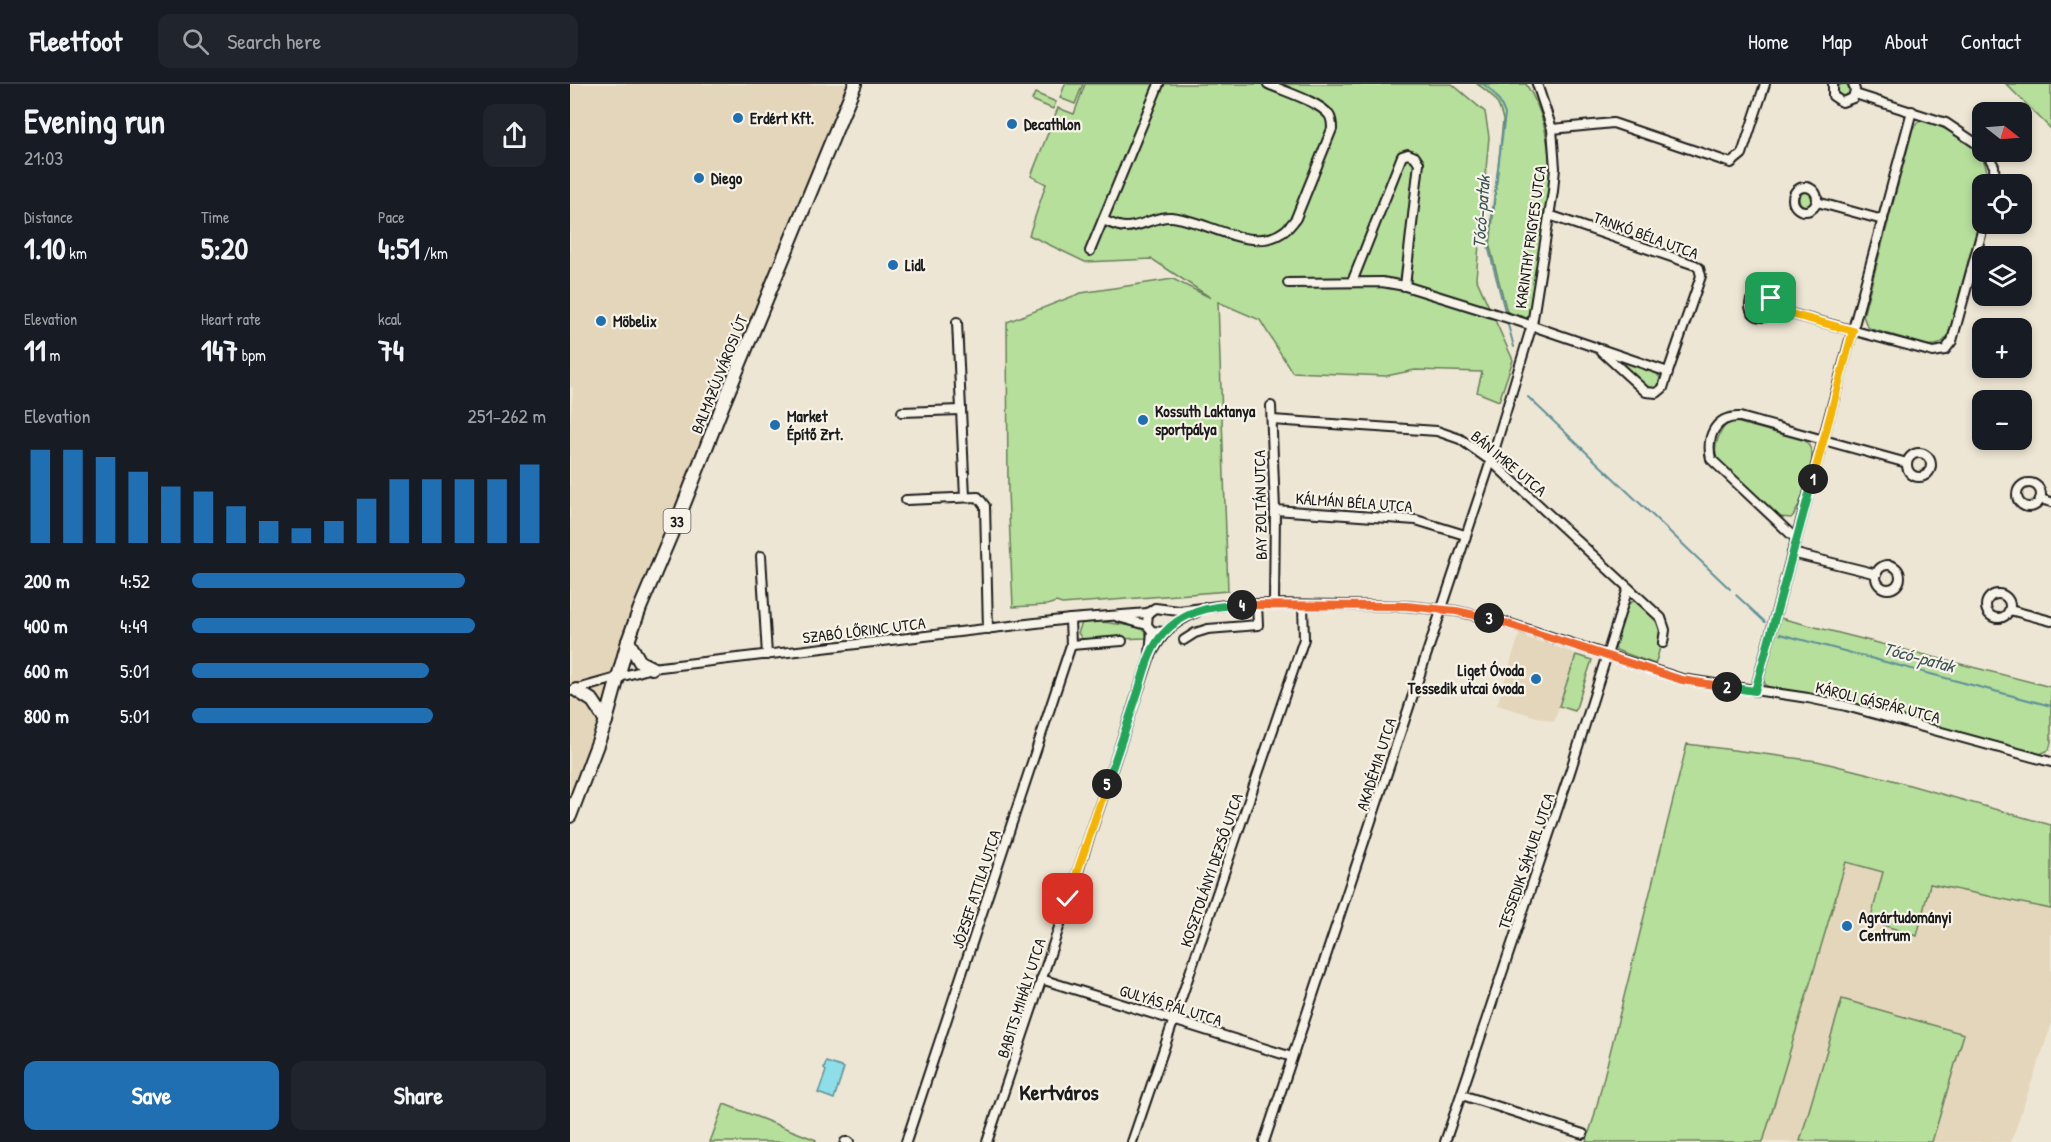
<!DOCTYPE html>
<meta charset="utf-8">
<style>
:root{--surface:#171b24;--page:#20242c;--text:#f1f3f6;--muted:#9ea1a6;--line:#363941;--accent:#1f6fb2}
body{margin:0;font-family:"Patrick Hand",sans-serif;background:var(--page);color:var(--text);height:100vh;display:flex;flex-direction:column;font-size:22px;white-space:nowrap}
*{box-sizing:border-box;margin:0}
p{font-size:20px;color:var(--muted)}
.icon{flex:none;width:33px;height:33px;fill:none;stroke:currentColor;stroke-width:2;stroke-linecap:round;stroke-linejoin:round}
.map{position:relative;flex:1;overflow:hidden}
.side{display:flex;flex-direction:column;background:var(--surface);width:570px}
.side>*{flex:none}
.needle{width:39px;rotate:107deg}
.buttons{position:absolute;left:1402px;top:18px;display:grid;gap:12px}
.buttons a{display:grid;place-items:center;width:60px;height:60px;border-radius:12px;background:var(--surface);box-shadow:0 3px 9px #0003;font-size:30px}
.pin{position:absolute;display:grid;place-items:center;width:51px;height:51px;color:#fff;margin:-26px;border-radius:12px;box-shadow:0 3px 9px #0006}
.km{position:absolute;width:30px;height:30px;margin:-15px;border-radius:50%;background:#222;color:#fff;font-size:16px;line-height:30px;text-align:center}
.round{display:grid;place-items:center;flex:none;width:63px;height:63px;border-radius:12px;background:var(--page)}
.head{display:flex;align-items:center;justify-content:space-between;height:102px;padding:0 24px}
h1{font-size:33px;font-weight:700;line-height:45px}
.figures{display:grid;grid-template-columns:repeat(3,1fr);gap:9px;height:102px;padding:6px 24px}
.figures div{display:grid;align-content:center}
.figures b{font-size:30px;font-weight:700}
.figures small{font-size:16px;font-weight:400}
.figures p{font-size:16px}
.chart{height:168px;padding:12px 24px}
.chart p{display:flex;justify-content:space-between}
.chart svg{width:100%;height:108px;margin-top:6px;stroke:var(--accent);stroke-width:6}
.button{display:flex;gap:12px;margin-top:auto;padding:12px 24px}
.button a{flex:1;height:69px;border-radius:12px;background:var(--accent);color:#fff;font-size:24px;font-weight:700;line-height:69px;text-align:center}
.button a+a{background:var(--page);color:var(--text)}
ul{padding:0 24px;list-style:none;font-size:20px}
li{display:grid;grid-template-columns:96px 72px 1fr;align-items:center;height:45px}
li i{height:15px;border-radius:8px;background:var(--accent)}
header{display:flex;align-items:center;gap:36px;box-sizing:border-box;height:84px;padding:0 30px;background:var(--surface);border-bottom:2px solid var(--line)}
header strong{font-size:28px}
nav{display:flex;gap:33px;margin-inline-start:auto;font-size:21px}
.search{width:420px;height:54px;background:var(--page);display:flex;align-items:center;gap:15px;box-sizing:border-box;padding:0 21px;border-radius:12px;color:var(--muted);font-size:22px}
main{display:flex;flex:1;min-height:0}
.map>svg:first-child{display:block}
.built{fill:#e4d6bb}
.green{fill:#b6df9b;stroke:#697e5c;stroke-width:1.5}
.water{fill:#8edeea;stroke:#609098;stroke-width:1.5}
.lines{fill:none;stroke-linecap:round;stroke-linejoin:round}
.stream{stroke:#609098;stroke-width:2}
.street-casing{stroke:#1c1c1c;stroke-width:12}
.primary-casing{stroke:#1c1c1c;stroke-width:16}
.street{stroke:#f7f3e8;stroke-width:8}
.primary{stroke:#f7f3e8;stroke-width:12}
.split-1-casing{stroke:#fff;stroke-width:12}
.split-2-casing{stroke:#fff;stroke-width:12}
.split-3-casing{stroke:#fff;stroke-width:12}
.split-4-casing{stroke:#fff;stroke-width:12}
.split-5-casing{stroke:#fff;stroke-width:12}
.split-6-casing{stroke:#fff;stroke-width:12}
.split-1{stroke:#f5b400;stroke-width:8}
.split-2{stroke:#22a559;stroke-width:8}
.split-3{stroke:#f0652b;stroke-width:8}
.split-4{stroke:#f0652b;stroke-width:8}
.split-5{stroke:#22a559;stroke-width:8}
.split-6{stroke:#f5b400;stroke-width:8}
.poi-dot{fill:#1f6fb2;stroke:#f7f3e8;stroke-width:2}
.labels{text-anchor:middle;dominant-baseline:central;stroke-width:4.5;stroke-linejoin:round;paint-order:stroke}
.shield{fill:#f7f3e8;stroke:#5e5c59;stroke-width:1.5}
.shield-label{font-size:15px;font-weight:bold;fill:#1c1c1c}
.poi-label{font-size:16px;font-weight:bold;fill:#1c1c1c;stroke:#f7f3e8;text-anchor:start}
.street-label{font-size:16px;fill:#1c1c1c;stroke:#f7f3e8}
.water-label{font-size:18px;font-style:italic;fill:#3e565a;stroke:#f7f3e8}
.district-label{font-size:22px;font-weight:bold;fill:#1c1c1c;stroke:#f7f3e8}
</style>
<header>
<strong>Fleetfoot</strong>
<div class="search"><svg class="icon" aria-label="search" viewBox="0 0 24 24"><circle cx="10" cy="10" r="6"/><path d="M15 15l6 6"/></svg>Search here</div>
<nav><a>Home</a><a>Map</a><a>About</a><a>Contact</a></nav>
</header>
<main>
<section class="side">
<div class="head"><div><h1>Evening run</h1><p>21:03</p></div><a class="round"><svg class="icon" aria-label="share" viewBox="0 0 24 24"><path d="M12 15V3M7 8l5-5 5 5M5 13v7h14v-7"/></svg></a></div>
<div class="figures">
<div><p>Distance</p><b>1.10<small> km</small></b></div>
<div><p>Time</p><b>5:20</b></div>
<div><p>Pace</p><b>4:51<small> /km</small></b></div>
</div>
<div class="figures">
<div><p>Elevation</p><b>11<small> m</small></b></div>
<div><p>Heart rate</p><b>147<small> bpm</small></b></div>
<div><p>kcal</p><b>74</b></div>
</div>
<div class="chart"><p><span>Elevation</span>251–262 m</p>
<svg viewBox="0 0 160 44" preserveAspectRatio="none"><path d="M5 44V6M15 44V6M25 44V9M35 44V15M45 44V21M55 44V23M65 44V29M75 44V35M85 44V38M95 44V35M105 44V26M115 44V18M125 44V18M135 44V18M145 44V18M155 44V12"/></svg>
</div>
<ul>
<li><b>200 m</b>4:52<i style="width:77%"></i></li>
<li><b>400 m</b>4:49<i style="width:80%"></i></li>
<li><b>600 m</b>5:01<i style="width:67%"></i></li>
<li><b>800 m</b>5:01<i style="width:68%"></i></li>
</ul>
<div class="button"><a>Save</a><a>Share</a></div>
</section>
<div class="map">
<svg width="1481" height="1058" viewBox="0 0 1481 1058">
<rect width="100%" height="100%" fill="#eee6d4"/>
<filter id="ink" filterUnits="userSpaceOnUse"><feTurbulence type="fractalNoise" baseFrequency=".0167" numOctaves="2"/><feDisplacementMap in="SourceGraphic" scale="12" xChannelSelector="R" yChannelSelector="G"/><feConvolveMatrix kernelMatrix="1 2 1 2 8 2 1 2 1" color-interpolation-filters="sRGB"/></filter>
<g filter="url(#ink)">
<!-- built -->
<g class="built">
<polygon points="0,0 292,0 96,467 0,715 0,341 3,305 0,302"/>
<polygon points="949,551 1005,569 984,638 927,621"/>
<polygon points="1117,660 1247,677 1481,741 1481,942 1441,1058 1016,1058 1024,1033"/>
</g>
<!-- green -->
<g class="green">
<polygon points="495,0 513,0 505,20 490,14"/>
<polygon points="515,0 882,0 915,28 919,53 906,194 943,276 929,317 907,308 912,288 845,286 816,292 722,288 690,236 648,218 658,507 492,520 486,518 477,521 443,523 438,407 437,238 511,209 603,195 641,214 582,175 515,178 459,151 476,100 461,92 488,24 504,30"/>
<path d="M907 0H956C1000 67 972 161 960 235L937 228 920 163 933 36C929 18 923 10 907 0Z"/>
<polygon points="1436,0 1481,0 1481,45"/>
<circle cx="1274" cy="7" r="7"/>
<polygon points="465,9 486,18 483,25 462,16"/>
<path d="M1353 37C1368 39 1403 59 1411 72 1417 81 1418 91 1418 100H1413V123L1378 252C1372 260 1367 262 1357 261L1301 245 1297 242 1293 232 1343 44 1348 38Z"/>
<circle cx="1236" cy="115" r="7"/>
<circle cx="1192" cy="221" r="7"/>
<polygon points="1046,275 1086,288 1090,294 1088,301 1085,304 1077,303"/>
<path d="M1158 338H1166L1236 357C1239 361 1241 364 1242 370 1243 382 1230 426 1221 434L1210 433 1147 375C1142 363 1150 347 1158 338Z"/>
<path d="M1065 517C1092 535 1096 551 1085 580L1046 566 1045 560 1058 521 1061 518Z"/>
<polygon points="1210,534 1481,603 1481,659 1479,666 1470,670 1274,617 1199,604 1195,600 1193,594"/>
<polygon points="524,537 571,543 575,546 577,554 513,556 508,549 512,539"/>
<polygon points="1006,571 1022,576 1005,627 989,622"/>
<polygon points="1117,660 1247,677 1315,694 1481,741 1481,825 1360,800 1347,852 1300,837 1313,788 1276,778 1193,1058 1016,1058 1024,1033"/>
<polygon points="1272,915 1394,950 1362,1058 1230,1057"/>
<polygon points="154,1020 246,1056 245,1058 140,1058"/>
</g>
<!-- water -->
<polygon class="water" points="256,978 274,984 264,1015 248,1009 256,987 254,985"/>
<g class="lines">
<!-- stream -->
<g class="stream">
<path d="M913 0C925 8 930 17 935 30L918 162 936 231"/>
<polyline points="937,237 944,263"/>
<polyline points="958,313 1160,505"/>
<polyline points="1166,511 1195,538"/>
<polyline points="1210,550 1481,622"/>
</g>
<defs>
<g id="street">
<polyline points="1263,0 1263,12 1272,18 1283,14 1285,6 1283,0"/>
<polyline points="1285,10 1376,39 1413,64"/>
<polyline points="982,45 1043,39 1161,79 1172,70 1195,0"/>
<polyline points="1416,68 1424,82 1425,100"/>
<circle cx="1235" cy="115" r="12"/>
<polyline points="1247,118 1313,136"/>
<path d="M533 136C540 139 548 143 556 143 571 143 585 132 601 133 640 136 696 181 726 134L762 45C762 40 762 35 759 31 750 18 713 7 698 0"/>
<polyline points="520,167 589,0"/>
<polyline points="782,198 832,72 838,70 845,73 849,79 835,202"/>
<polyline points="718,199 812,198 835,202 951,238 1098,288 1131,192 1129,184 1125,181 979,131"/>
<circle cx="1192" cy="221" r="12"/>
<polyline points="1203,225 1363,268 1375,266 1382,257 1414,140"/>
<polyline points="387,238 395,413"/>
<polyline points="1031,267 1076,308 1087,309 1093,304 1098,288"/>
<polyline points="701,322 705,426 704,520"/>
<polyline points="332,328 390,326"/>
<polyline points="702,336 867,347 890,355 921,377 1091,534 1095,546 1093,559"/>
<circle cx="1349" cy="381" r="12"/>
<circle cx="1459" cy="411" r="12"/>
<polyline points="1470,415 1481,418"/>
<polyline points="336,416 408,413 415,422 418,545"/>
<polyline points="705,426 846,436 895,451"/>
<path d="M1226 455 1141 375C1136 353 1145 332 1170 333L1337 379"/>
<polyline points="1222,469 1307,490"/>
<polyline points="191,472 197,571"/>
<circle cx="1318" cy="493" r="12"/>
<circle cx="1428" cy="522" r="12"/>
<polyline points="1440,526 1481,537"/>
<polyline points="548,533 577,541"/>
<polyline points="594,548 582,547 577,541 578,529 585,524 609,527 656,521 704,520 836,522 886,527 931,537 1112,595 1238,614 1276,622 1481,678"/>
<polyline points="614,556 625,549 638,545 688,541 687,520"/>
<polyline points="501,561 552,557"/>
<polyline points="580,570 582,547"/>
<polyline points="0,607 82,584 500,535 578,529"/>
<polyline points="1185,607 1342,27"/>
<polyline points="471,895 722,973"/>
<polyline points="892,1011 1013,1050"/>
<polyline points="275,1058 279,1058"/>
<polyline points="336,1058 501,561 500,535"/>
<path d="M417 1058 579 575C592 549 600 540 627 528"/>
<polyline points="562,1058 734,555 733,521"/>
<polyline points="694,1058 921,377 962,241 983,107 985,84 982,45 967,0"/>
<polyline points="875,1058 1000,688 1058,504"/>
</g>
<g id="primary">
<polyline points="58,557 70,578 82,584"/>
<polyline points="6,606 23,617 36,637"/>
<polyline points="0,732 36,637 58,557 70,524 112,425 152,323 285,0"/>
</g>
</defs>
<!-- street casing -->
<use href="#street" class="street-casing"/>
<!-- primary casing -->
<use href="#primary" class="primary-casing"/>
<!-- street -->
<use href="#street" class="street"/>
<!-- primary -->
<use href="#primary" class="primary"/>
</g>
</g>
<g class="lines" filter="url(#ink)">
<defs>
<polyline id="split-1" points="1201,214 1203,225 1283,247 1243,395"/>
<polyline id="split-2" points="1157,603 1185,607 1243,395"/>
<polyline id="split-3" points="919,534 1112,596 1157,603"/>
<polyline id="split-4" points="672,521 836,522 886,527 919,534"/>
<path id="split-5" d="M537 700C547 669 558 639 568 608 574 589 579 565 593 550 613 527 644 521 672 521"/>
<polyline id="split-6" points="498,815 537,700"/>
</defs>
<!-- split-1 casing -->
<use href="#split-1" class="split-1-casing"/>
<!-- split-2 casing -->
<use href="#split-2" class="split-2-casing"/>
<!-- split-3 casing -->
<use href="#split-3" class="split-3-casing"/>
<!-- split-4 casing -->
<use href="#split-4" class="split-4-casing"/>
<!-- split-5 casing -->
<use href="#split-5" class="split-5-casing"/>
<!-- split-6 casing -->
<use href="#split-6" class="split-6-casing"/>
<!-- split-1 -->
<use href="#split-1" class="split-1"/>
<!-- split-2 -->
<use href="#split-2" class="split-2"/>
<!-- split-3 -->
<use href="#split-3" class="split-3"/>
<!-- split-4 -->
<use href="#split-4" class="split-4"/>
<!-- split-5 -->
<use href="#split-5" class="split-5"/>
<!-- split-6 -->
<use href="#split-6" class="split-6"/>
</g>
<!-- markers -->
<g class="poi-dot">
<circle cx="168" cy="34" r="6"/>
<circle cx="442" cy="40" r="6"/>
<circle cx="129" cy="94" r="6"/>
<circle cx="323" cy="181" r="6"/>
<circle cx="31" cy="237" r="6"/>
<circle cx="573" cy="336" r="6"/>
<circle cx="205" cy="341" r="6"/>
<circle cx="966" cy="595" r="6"/>
<circle cx="1277" cy="842" r="6"/>
</g>
<g class="labels">
<!-- shield labels -->
<rect class="shield" x="93.5" y="425" width="27" height="24" rx="4.5"/>
<g class="shield-label">
<text x="107" y="437">33</text>
</g>
<!-- poi labels -->
<g class="poi-label">
<text x="180" y="34">Erdért Kft.</text>
<text x="454" y="40">Decathlon</text>
<text x="141" y="94">Diego</text>
<text x="335" y="181">Lidl</text>
<text x="43" y="237">Möbelix</text>
<text x="585" y="327">Kossuth Laktanya<tspan x="585" dy="18">sportpálya</tspan></text>
<text x="217" y="332">Market<tspan x="217" dy="18">Építő Zrt.</tspan></text>
<text x="954" y="586" text-anchor="end">Liget Óvoda<tspan x="954" dy="18">Tessedik utcai óvoda</tspan></text>
<text x="1289" y="833">Agrártudományi<tspan x="1289" dy="18">Centrum</tspan></text>
</g>
<!-- street labels -->
<g class="street-label">
<text transform="translate(1076 151) rotate(20)">TANKÓ BÉLA UTCA</text>
<text transform="translate(960 153) rotate(-82)">KARINTHY FRIGYES UTCA</text>
<text transform="translate(149 290) rotate(-68)">BALMAZÚJVÁROSI ÚT</text>
<text transform="translate(939 379) rotate(40)">BÁN IMRE UTCA</text>
<text transform="translate(784 418) rotate(4)">KÁLMÁN BÉLA UTCA</text>
<text transform="translate(690 421) rotate(-91)">BAY ZOLTÁN UTCA</text>
<text transform="translate(294 546) rotate(-7)">SZABÓ LŐRINC UTCA</text>
<text transform="translate(1308 618) rotate(14)">KÁROLI GÁSPÁR UTCA</text>
<text transform="translate(806 680) rotate(-72)">AKADÉMIA UTCA</text>
<text transform="translate(956 777) rotate(-71)">TESSEDIK SÁMUEL UTCA</text>
<text transform="translate(641 786) rotate(-71)">KOSZTOLÁNYI DEZSŐ UTCA</text>
<text transform="translate(406 805) rotate(-72)">JÓZSEF ATTILA UTCA</text>
<text transform="translate(451 914) rotate(-72)">BABITS MIHÁLY UTCA</text>
<text transform="translate(601 921) rotate(17)">GULYÁS PÁL UTCA</text>
</g>
<!-- water labels -->
<g class="water-label">
<text transform="translate(911 128) rotate(-86)">Tócó-patak</text>
<text transform="translate(1349 573) rotate(15)">Tócó-patak</text>
</g>
<!-- district labels -->
<g class="district-label">
<text x="489" y="1008">Kertváros</text>
</g>
</g>
</svg>
<div class="buttons">
<a><svg class="needle" viewBox="-14 -14 28 28"><path d="M0-13l5 13h-10z" fill="#e53935"/><path d="M0 13l5-13h-10z" fill="#9ea1a6"/></svg></a>
<a><svg class="icon" aria-label="locate" viewBox="0 0 24 24"><circle cx="12" cy="12" r="6"/><path d="M12 2v4M12 18v4M2 12h4M18 12h4"/></svg></a>
<a><svg class="icon" aria-label="layers" viewBox="0 0 24 24"><path d="M12 4l9 5-9 5-9-5zM3 14l9 5 9-5"/></svg></a>
<a>+</a>
<a>−</a>
</div>
<div class="pin" style="left:1201px;top:214px;background:#1e9e55"><svg class="icon" aria-label="arrive" viewBox="0 0 24 24"><path d="M6 21V4h12l-3 4 3 4H6"/></svg></div>
<div class="pin" style="left:498px;top:815px;background:#d93025"><svg class="icon" aria-label="check" viewBox="0 0 24 24"><path d="M5 12l5 5 9-10"/></svg></div>
<b class="km" style="left:1243px;top:395px">1</b>
<b class="km" style="left:1157px;top:603px">2</b>
<b class="km" style="left:919px;top:534px">3</b>
<b class="km" style="left:672px;top:521px">4</b>
<b class="km" style="left:537px;top:700px">5</b>
</div>
</main>
